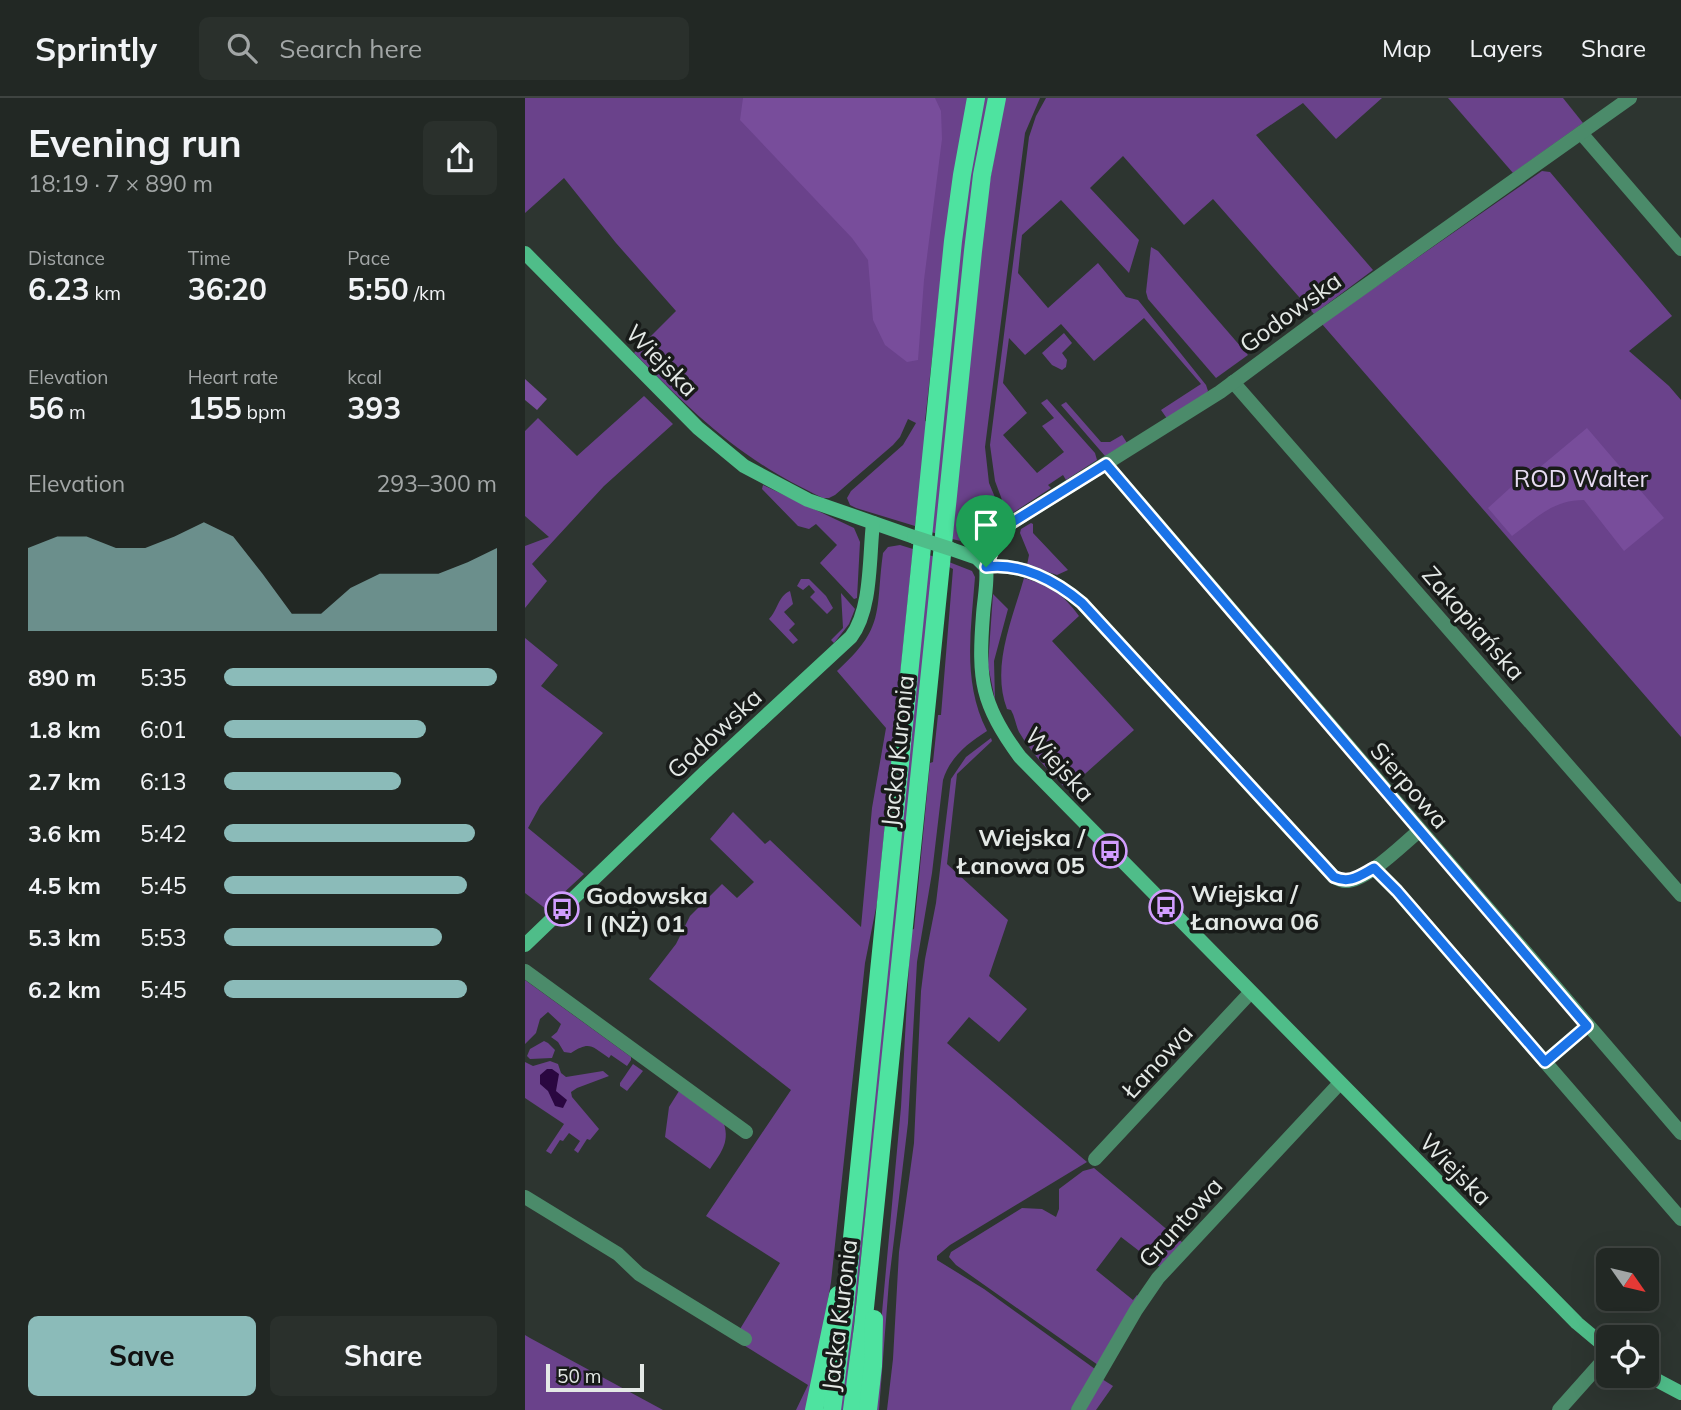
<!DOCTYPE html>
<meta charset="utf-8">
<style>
:root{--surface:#222824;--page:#2a302c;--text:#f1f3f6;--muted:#a2a6a6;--line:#3f4441;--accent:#8bbbb9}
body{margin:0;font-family:Mulish,sans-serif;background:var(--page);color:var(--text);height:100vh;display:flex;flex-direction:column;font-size:26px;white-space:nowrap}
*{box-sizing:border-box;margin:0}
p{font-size:23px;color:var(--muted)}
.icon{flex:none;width:38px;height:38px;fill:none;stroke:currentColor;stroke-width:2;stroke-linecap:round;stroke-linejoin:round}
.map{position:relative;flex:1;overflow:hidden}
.panel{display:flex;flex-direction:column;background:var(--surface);width:525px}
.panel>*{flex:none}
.needle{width:46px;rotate:124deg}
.controls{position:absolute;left:1071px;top:1150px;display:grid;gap:14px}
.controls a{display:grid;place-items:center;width:63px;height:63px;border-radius:10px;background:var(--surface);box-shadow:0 7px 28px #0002,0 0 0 2px var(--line);font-size:35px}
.scale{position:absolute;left:21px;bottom:18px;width:98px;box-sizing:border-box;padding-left:7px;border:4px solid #e4e9e6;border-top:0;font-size:19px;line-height:24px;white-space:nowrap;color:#e4e9e6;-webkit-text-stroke:5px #181b19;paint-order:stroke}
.pin{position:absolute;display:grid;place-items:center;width:60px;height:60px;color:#fff;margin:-72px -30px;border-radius:50% 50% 50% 0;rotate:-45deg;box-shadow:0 0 7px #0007}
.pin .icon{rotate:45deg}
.round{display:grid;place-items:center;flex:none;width:74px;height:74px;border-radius:10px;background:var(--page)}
.summary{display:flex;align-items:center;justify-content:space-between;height:119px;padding:0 28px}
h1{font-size:38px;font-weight:700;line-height:52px}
.metrics{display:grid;grid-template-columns:repeat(3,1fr);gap:10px;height:119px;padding:7px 28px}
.metrics div{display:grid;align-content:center}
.metrics b{font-size:30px;font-weight:700}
.metrics small{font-size:19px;font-weight:400}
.metrics p{font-size:19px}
.chart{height:196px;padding:14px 28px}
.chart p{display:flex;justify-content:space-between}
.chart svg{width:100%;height:126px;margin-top:7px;fill:var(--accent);opacity:.7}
.action{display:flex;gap:14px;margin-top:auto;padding:14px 28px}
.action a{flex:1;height:80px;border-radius:10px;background:var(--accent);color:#111;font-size:28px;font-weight:700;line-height:80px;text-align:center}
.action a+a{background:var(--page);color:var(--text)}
ul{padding:0 28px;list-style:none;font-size:23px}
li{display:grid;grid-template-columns:112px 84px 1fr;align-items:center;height:52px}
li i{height:18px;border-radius:9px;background:var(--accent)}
header{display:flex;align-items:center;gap:42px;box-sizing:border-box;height:98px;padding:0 35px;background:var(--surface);border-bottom:2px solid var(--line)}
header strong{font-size:33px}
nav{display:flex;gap:38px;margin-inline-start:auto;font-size:24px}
.search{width:490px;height:63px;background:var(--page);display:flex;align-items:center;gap:18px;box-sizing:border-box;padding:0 24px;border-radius:10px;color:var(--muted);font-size:26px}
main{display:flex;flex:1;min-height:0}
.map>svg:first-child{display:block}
.green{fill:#6a428b}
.forest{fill:#784d9b}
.water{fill:#2a0740}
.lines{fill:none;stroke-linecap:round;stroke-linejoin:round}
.street{stroke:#4b8b6a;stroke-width:14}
.secondary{stroke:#4fbd89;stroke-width:14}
.primary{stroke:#4ee3a0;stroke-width:18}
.secondary-bridge{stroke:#4fbd89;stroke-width:14}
.route-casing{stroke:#fff;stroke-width:14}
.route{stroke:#1a73e8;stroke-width:9}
.labels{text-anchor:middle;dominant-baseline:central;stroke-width:7;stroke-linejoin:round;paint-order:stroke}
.street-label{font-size:24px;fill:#e4e9e6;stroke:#181b19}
.park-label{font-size:24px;fill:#e7dcf2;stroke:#181b19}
.poi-label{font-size:24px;font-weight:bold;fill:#e4e9e6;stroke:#181b19;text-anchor:start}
</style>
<header>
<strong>Sprintly</strong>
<div class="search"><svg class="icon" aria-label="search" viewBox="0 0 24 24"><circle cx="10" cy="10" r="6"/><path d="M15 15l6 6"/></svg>Search here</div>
<nav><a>Map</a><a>Layers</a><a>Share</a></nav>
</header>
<main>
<section class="panel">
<div class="summary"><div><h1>Evening run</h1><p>18:19 · 7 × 890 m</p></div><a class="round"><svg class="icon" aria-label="share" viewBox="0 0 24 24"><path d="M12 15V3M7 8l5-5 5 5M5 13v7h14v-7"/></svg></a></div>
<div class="metrics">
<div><p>Distance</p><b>6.23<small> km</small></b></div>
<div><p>Time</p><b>36:20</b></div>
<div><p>Pace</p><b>5:50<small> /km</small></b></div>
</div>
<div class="metrics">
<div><p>Elevation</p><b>56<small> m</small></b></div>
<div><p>Heart rate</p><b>155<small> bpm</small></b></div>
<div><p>kcal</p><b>393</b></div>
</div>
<div class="chart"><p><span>Elevation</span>293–300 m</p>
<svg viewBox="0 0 160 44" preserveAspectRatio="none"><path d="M0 44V15L10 11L20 11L30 15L40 15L50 11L60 6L70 11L80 24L90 38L100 38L110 29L120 24L130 24L140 24L150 20L160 15V44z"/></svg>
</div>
<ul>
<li><b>890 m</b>5:35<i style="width:100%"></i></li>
<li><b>1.8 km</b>6:01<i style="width:74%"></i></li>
<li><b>2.7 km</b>6:13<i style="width:65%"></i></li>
<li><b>3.6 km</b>5:42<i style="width:92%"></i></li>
<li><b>4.5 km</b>5:45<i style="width:89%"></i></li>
<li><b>5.3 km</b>5:53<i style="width:80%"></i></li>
<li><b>6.2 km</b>5:45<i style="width:89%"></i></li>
</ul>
<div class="action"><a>Save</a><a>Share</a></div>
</section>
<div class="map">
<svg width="1156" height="1312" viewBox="0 0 1156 1312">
<rect width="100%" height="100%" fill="#2d3530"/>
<!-- green -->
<g class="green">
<path d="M0 0H444L421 136 400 323 403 324 390 428 331 410 325 407 322 400 326 393 378 347 391 325 383 321 375 339 368 347 310 397 304 400H298C216 362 171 318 109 255L151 213 91 145 39 80 0 115Z"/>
<polygon points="459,0 465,0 413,436 406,434 440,106"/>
<polygon points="479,0 515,0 500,35 460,349 464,385 479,421 463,442 450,449 449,446 427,441 460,112"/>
<polygon points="521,0 857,0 811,41 778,5 731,37 848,172 789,216 688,101 659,127 598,58 565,90 614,142 604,175 536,102 497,137 493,175 523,210 573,165 601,199 613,202 681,287 683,293 680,297 643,322 636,312 676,286 619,220 569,263 536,226 500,257 484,240 478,285 502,315 478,337 512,375 539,354 517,328 529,320 516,305 522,301 570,355 572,362 541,382 538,377 523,387 526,390 483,418 470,383 465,347 504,39 511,18"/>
<polygon points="923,0 1038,0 1058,25 988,75"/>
<polygon points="1017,73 1025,74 1147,218 1104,253 1144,288 1156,302 1156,639 797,226"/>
<polygon points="626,149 633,153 723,257 691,280 623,201 621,194"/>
<polygon points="539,235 547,245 537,255 542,262 541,269 537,272 527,267 517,255"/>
<polygon points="119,298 148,326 79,388 7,466 22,483 0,510 0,448 24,439 0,418 0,333 13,320 52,358"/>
<polygon points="541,304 576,344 585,344 597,337 602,345 580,358 536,307"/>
<polygon points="238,387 329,430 335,444 332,500 329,501 295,465 312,447 291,426 284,431 273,428 237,391"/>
<polygon points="506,425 508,426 508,435 543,472 532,477 502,467 504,457 495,435 496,431"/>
<path d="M375 447 388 451 352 805 340 865 306 1184 284 1312H271L283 1287 209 1241 255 1165 181 1118 266 992 124 881 151 846 165 818 197 786 212 800 229 784 185 741 208 714 240 746 245 742 336 829 347 710 361 630 312 573C361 529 350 514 358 455L363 449Z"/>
<polygon points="404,457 410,459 320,1312 314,1312"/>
<path d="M424 464 447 473 450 479C446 532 437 584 462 633 443 645 425 659 418 682L407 775 392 864 383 1025 364 1183 354 1312H348L376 1009 386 832 389 831 405 665 408 664 413 617H416L428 471 424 469Z"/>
<path d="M499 480C526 488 537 495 554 518L527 543 609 632 542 692C525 674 507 656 494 634 491 628 490 619 486 612L482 611C466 569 487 522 499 480Z"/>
<polygon points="276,481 284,481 301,498 308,510 302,516 285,499 290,494 284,487 278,492 272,488"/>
<path d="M265 493 268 506 259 514 270 526 264 532 273 542 268 546 244 521C253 512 253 498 265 493Z"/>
<polygon points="316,495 330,511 324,526 309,545 306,542 318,530"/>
<polygon points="468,496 483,511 469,563 470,602 463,567"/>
<polygon points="0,540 33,567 16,588 78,635 15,708 3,730 59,776 21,811 0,795"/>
<polygon points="466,640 467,643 432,676 422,766 483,822 464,878 502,911 474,944 444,919 422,945 562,1064 425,1147 412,1158 412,1162 459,1191 570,1271 546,1312 362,1312 368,1261 374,1154 389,1045 396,893 400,861 411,805 426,681 441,659"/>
<path d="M0 882 106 959V962L102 968 86 957 84 960C66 948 65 943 46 955L39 954 33 944 26 939 32 934 36 926 23 914 15 921 11 935 0 946Z"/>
<polygon points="19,943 23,945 30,952 27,960 5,961 2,958 5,951"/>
<polygon points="25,963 33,966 36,975 41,979 78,973 84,978 52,990 46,994 47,999 74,1031 65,1042 62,1041 53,1055 49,1052 55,1043 44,1035 38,1043 35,1042 26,1056 21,1053 39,1026 0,1000 0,964 8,968"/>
<polygon points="108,966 118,973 102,993 95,988 95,985"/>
<path d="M154 993 199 1026C205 1045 195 1056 185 1071L140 1039 144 1009Z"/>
<polygon points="569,1070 658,1145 635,1169 596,1139 571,1172 608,1202 612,1197 614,1199 573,1267 431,1167 424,1159 426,1154 497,1110 517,1111 531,1119 534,1111 534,1091 558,1073"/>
<polygon points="0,1237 5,1240 138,1312 0,1312"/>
<polygon points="577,1281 588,1288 571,1312 559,1312"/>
</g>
<!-- forest -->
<g class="forest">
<polygon points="218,0 410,0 416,13 417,41 399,182 393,262 382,264 360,247 348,222 343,162 327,140 215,22"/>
<polygon points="0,281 22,301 12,312 0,302"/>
<path d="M1062 330 1139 420 1099 453 1059 402C1027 402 1012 420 987 438L963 410 1008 369 1014 370Z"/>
</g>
<!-- water -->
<polygon class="water" points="22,971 27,971 34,976 31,993 42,1002 38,1010 30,1008 23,993 15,986 15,977"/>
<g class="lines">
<!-- street -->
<g class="street">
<polyline points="1056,35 1156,151"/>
<polyline points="708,284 1156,797"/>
<polyline points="581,366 1156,1035"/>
<path d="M894 733C878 746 840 785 819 783 817 783 811 780 809 779L557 505C531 483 496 464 461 469 465 452 473 437 486 425L695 294 791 223 1105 0"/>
<polyline points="849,770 872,793 1156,1121"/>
<polyline points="0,873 221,1034"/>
<polyline points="1020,964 1062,928"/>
<polyline points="570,1061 725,895"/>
<polyline points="0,1099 93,1156 114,1176 220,1241"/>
<polyline points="553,1312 611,1212 633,1180 814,986"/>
<polyline points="1034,1312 1083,1257"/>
</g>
<!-- secondary -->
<g class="secondary">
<polyline points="0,155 173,330 219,368 283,402 389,439"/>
<path d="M426 451 452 460 461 469C463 484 459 501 458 517 453 581 456 607 495 659L1052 1225 1083 1251"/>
<path d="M0 847 179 675 326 539C347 511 344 460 348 425"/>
<polyline points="1122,1277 1156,1295"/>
</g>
<!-- primary -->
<g class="primary">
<polyline points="289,1312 313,1197"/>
<polyline points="307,1312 319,1219 428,143 437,77 451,0"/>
<polyline points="327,1312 338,1229 448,153 457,77 472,0"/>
<polyline points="343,1312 348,1268 349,1221"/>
</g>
<!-- secondary-bridge -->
<polyline class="secondary-bridge" points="389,439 426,451"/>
</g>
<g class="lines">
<defs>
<path id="route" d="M581 366 1062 928 1020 964 872 793 849 770C834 778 825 786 809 779L557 505C531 483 496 464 461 469L470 446 486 425Z"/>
</defs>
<!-- route casing -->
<use href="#route" class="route-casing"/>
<!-- route -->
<use href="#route" class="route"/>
</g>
<!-- icons -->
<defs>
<symbol id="bus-ring" viewBox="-11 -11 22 22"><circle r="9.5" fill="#181b19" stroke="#d19dfe" stroke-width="1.5"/><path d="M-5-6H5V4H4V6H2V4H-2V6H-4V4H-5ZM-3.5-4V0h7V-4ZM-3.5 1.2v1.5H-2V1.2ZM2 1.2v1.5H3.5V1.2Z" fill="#d19dfe"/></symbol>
</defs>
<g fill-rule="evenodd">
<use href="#bus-ring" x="566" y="734" width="38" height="38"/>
<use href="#bus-ring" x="622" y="790" width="38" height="38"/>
<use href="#bus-ring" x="18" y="792" width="38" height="38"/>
</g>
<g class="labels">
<!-- street labels -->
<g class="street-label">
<text transform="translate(765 214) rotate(-36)">Godowska</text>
<text transform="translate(137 262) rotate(45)">Wiejska</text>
<text transform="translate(949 525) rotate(49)">Zakopiańska</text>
<text transform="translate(189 635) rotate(-43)">Godowska</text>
<text transform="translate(372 653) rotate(-84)">Jacka Kuronia</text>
<text transform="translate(535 666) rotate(48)">Wiejska</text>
<text transform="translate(885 687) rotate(49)">Sierpowa</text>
<text transform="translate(632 963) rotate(-47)">Łanowa</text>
<text transform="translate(931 1071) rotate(45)">Wiejska</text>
<text transform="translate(655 1124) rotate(-48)">Gruntowa</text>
<text transform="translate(314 1217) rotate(-83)">Jacka Kuronia</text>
</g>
<!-- park labels -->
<g class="park-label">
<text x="1056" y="380">ROD Walter</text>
</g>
<!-- poi labels -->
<g class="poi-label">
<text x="560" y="739" text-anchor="end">Wiejska /<tspan x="560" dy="28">Łanowa 05</tspan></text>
<text x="666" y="795">Wiejska /<tspan x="666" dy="28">Łanowa 06</tspan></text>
<text x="61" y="797">Godowska<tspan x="61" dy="28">I (NŻ) 01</tspan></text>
</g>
</g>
</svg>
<div class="controls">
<a><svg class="needle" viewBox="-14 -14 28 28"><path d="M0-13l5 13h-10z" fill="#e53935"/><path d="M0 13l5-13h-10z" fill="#a2a6a6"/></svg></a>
<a><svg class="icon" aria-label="locate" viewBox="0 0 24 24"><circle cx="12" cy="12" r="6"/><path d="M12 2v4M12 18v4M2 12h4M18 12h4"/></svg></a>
</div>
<div class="scale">50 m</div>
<div class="pin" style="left:461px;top:469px;background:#1e9e55"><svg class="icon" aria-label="arrive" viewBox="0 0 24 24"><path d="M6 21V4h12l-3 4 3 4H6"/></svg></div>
</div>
</main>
